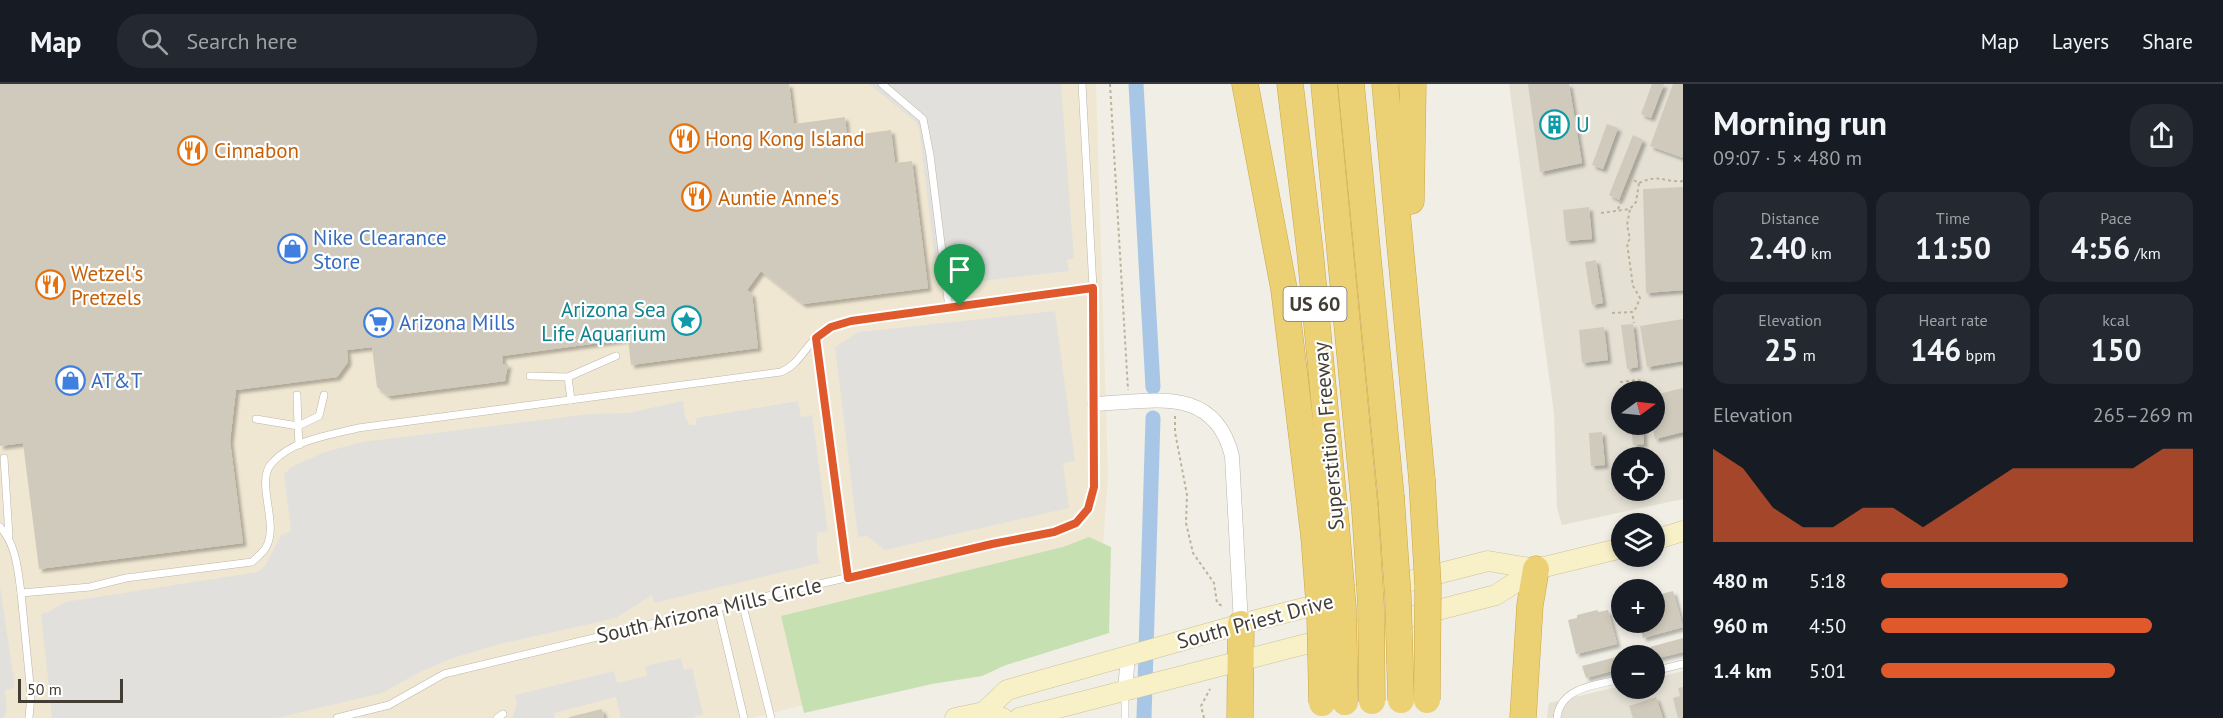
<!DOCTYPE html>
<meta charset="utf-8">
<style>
:root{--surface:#171b24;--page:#242831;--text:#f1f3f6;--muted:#9ea1a6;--line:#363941;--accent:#e0592c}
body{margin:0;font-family:"PT Sans",sans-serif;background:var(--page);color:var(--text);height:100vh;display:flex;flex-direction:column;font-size:22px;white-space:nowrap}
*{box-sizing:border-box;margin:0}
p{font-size:20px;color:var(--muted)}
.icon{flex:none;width:33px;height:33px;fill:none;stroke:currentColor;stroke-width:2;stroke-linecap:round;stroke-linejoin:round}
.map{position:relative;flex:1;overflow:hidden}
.panel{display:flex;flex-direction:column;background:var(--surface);width:540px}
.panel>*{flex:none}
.needle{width:39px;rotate:75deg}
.buttons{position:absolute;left:1611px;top:297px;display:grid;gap:12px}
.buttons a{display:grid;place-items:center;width:54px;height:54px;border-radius:50%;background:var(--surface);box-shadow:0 3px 9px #0003;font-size:30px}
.scale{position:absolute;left:18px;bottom:15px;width:105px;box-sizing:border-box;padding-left:6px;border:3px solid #423e36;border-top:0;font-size:16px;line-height:21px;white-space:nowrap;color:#423e36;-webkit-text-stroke:4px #fff;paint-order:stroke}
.pin{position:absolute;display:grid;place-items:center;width:51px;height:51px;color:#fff;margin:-62px -26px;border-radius:50% 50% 50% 0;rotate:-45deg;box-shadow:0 0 6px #0007}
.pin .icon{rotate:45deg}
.round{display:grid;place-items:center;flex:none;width:63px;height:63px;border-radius:24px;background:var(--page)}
.headline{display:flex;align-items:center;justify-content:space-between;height:102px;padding:0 30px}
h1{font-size:33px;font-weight:700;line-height:45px}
.stats{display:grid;grid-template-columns:repeat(3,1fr);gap:9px;height:102px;padding:6px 30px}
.stats div{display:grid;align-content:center;border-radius:15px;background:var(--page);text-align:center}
.stats b{font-size:30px;font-weight:700}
.stats small{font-size:16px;font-weight:400}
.stats p{font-size:16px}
.chart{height:168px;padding:12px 30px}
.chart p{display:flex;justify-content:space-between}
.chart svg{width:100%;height:108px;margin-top:6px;fill:var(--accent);opacity:.7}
ul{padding:0 30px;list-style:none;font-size:20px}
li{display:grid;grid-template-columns:96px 72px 1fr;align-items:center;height:45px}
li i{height:15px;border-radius:8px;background:var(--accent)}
header{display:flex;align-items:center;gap:36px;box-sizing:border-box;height:84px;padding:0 30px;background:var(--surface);border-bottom:2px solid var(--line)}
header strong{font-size:28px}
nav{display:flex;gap:33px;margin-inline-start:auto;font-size:21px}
.search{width:420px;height:54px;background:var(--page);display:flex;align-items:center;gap:15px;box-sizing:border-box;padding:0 21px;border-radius:24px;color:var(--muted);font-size:22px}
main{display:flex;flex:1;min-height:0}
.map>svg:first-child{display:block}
.residential{fill:#e4e0d4;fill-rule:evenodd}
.commercial{fill:#f0e7d2}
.green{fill:#c7e0b2}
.parking{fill:#e2e0dd}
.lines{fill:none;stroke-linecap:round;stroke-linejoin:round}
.canal{stroke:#a8c7e7;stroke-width:15}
.building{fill:#d0cabc;filter:url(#shadow)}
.lane-casing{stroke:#bbb6a9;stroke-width:8}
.street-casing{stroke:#bbb6a9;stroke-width:15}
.secondary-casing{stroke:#cbc29a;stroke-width:21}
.highway-casing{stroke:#caa646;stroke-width:27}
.path{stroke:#bbb39c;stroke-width:2;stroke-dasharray:3 3;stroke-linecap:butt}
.lane{stroke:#fff;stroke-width:7}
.street{stroke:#fff;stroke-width:14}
.secondary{stroke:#f8f1c8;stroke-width:20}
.highway{stroke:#ecd074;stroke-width:26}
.highway-bridge-casing{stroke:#caa646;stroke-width:27;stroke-linecap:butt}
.highway-bridge{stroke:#ecd074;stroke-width:26}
.route-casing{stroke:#fff;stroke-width:12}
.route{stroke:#e0592c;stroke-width:8}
.labels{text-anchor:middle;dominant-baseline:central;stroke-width:4.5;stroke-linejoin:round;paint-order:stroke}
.shield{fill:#fff;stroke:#7b7872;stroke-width:1.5}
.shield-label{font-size:20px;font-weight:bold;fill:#423e36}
.culture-label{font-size:21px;fill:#0d838f;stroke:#fff;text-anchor:start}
.food-label{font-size:21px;fill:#c56008;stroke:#fff;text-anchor:start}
.shop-label{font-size:21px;fill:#366cbe;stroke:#fff;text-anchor:start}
.street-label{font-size:21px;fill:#423e36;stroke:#fff}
</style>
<header>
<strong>Map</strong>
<div class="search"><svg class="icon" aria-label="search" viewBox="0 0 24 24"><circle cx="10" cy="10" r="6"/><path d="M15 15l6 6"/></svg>Search here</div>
<nav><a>Map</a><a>Layers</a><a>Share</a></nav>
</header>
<main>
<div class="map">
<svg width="1683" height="634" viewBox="0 0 1683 634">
<defs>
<filter id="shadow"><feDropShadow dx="3.5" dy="3.5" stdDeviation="1.5" flood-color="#0004"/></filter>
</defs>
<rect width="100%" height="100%" fill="#f0eee5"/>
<!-- residential -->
<g class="residential">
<path d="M1509 0H1683V415L1562 441 1557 424 1554 329ZM1622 308H1654V340H1622ZM1622 374H1654V406H1622Z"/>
<polygon points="1683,587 1683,634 1547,634 1549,619 1621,602 1622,604 1654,604 1655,594"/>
</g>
<!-- commercial -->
<polygon class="commercial" points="0,0 1096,0 1108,392 1103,460 1090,549 752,634 0,634"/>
<!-- green -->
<polygon class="green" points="1089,453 1111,463 1109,549 1006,581 982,592 932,600 804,629 781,532 1063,463"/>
<!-- parking -->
<g class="parking">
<polygon points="869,0 1061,0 1074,174 1067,176 1069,187 972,198 971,188 937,193 919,45 916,38"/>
<polygon points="1055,227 1075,377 1063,379 1069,424 885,466 867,452 858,453 835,263 859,248"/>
<polygon points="683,317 685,333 690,341 696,341 696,334 798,317 801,333 812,331 828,447 817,449 817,471 820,479 654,519 652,511 616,534 500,560 453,574 422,587 382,609 276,634 52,634 41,530 48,528 65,518 258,488 265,482 281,451 291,447 284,390 293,382 325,368 362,358 589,330 628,329"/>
<polygon points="0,502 15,604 5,606 7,625 3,634 0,634"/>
<polygon points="681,574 684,586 692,584 703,630 695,632 695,634 621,634 616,613 554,629 555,634 512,634 517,620 515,611 614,587 617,599 647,592 645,582"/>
</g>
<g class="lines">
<!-- canal -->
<g class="canal">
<polyline points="1136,0 1153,303"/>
<polyline points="1144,634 1153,334"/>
</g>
</g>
<!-- building -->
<g class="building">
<polygon points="0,0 789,0 794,40 845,33 847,52 891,46 895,79 912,77 928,204 803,220 761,187 747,206 752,210 758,264 631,281 628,255 502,272 503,280 508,280 505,297 388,312 377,303 372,263 347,266 348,278 337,293 236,306 230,357 243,459 39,485 23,359 0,362"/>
<polygon points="1528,0 1569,0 1582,79 1540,88"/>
<polygon points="1652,0 1664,0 1651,34 1641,30"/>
<polygon points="1673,0 1683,0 1683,74 1650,62"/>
<polygon points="1607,40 1618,44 1603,85 1592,81"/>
<polygon points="1633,51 1643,56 1619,116 1609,111"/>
<polygon points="1683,103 1683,206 1646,209 1643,105"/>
<polygon points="1589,123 1592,155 1566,157 1563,126"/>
<polygon points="1596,176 1603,219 1592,221 1585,178"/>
<polygon points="1683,235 1683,277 1647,283 1640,242"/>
<polygon points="1633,240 1638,283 1627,285 1621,241"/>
<polygon points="1604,243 1608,276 1582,279 1579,246"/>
<polygon points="1683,304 1683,348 1655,355 1652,340 1654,340 1654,311"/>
<polygon points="1631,340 1643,340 1644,360 1633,361"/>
<polygon points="1602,348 1605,381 1591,382 1589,349"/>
<polygon points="1673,507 1683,543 1643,554 1639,538 1654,538 1654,512"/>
<polygon points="1597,526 1599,528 1608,526 1617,560 1576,570 1568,536 1577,534 1577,531"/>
<polygon points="1683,554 1683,568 1654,575 1650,563"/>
<polygon points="1616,573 1619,585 1586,594 1582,582"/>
<polygon points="1683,603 1683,633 1678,634 1673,614 1680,612 1678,604"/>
<polygon points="1656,613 1663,634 1633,634 1629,622"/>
<polygon points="602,625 604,634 569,634 569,633"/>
</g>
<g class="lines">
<defs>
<g id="lane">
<polyline points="882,0 923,35 930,71 949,224"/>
<polyline points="816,254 848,494"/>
<polyline points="530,292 568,293"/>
<polyline points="297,311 298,342 319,332 324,311"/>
<polyline points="571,316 568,293 616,272"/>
<polyline points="256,335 298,342 299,361"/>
<polyline points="4,374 9,452"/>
<path d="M0 443C16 460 18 486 21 509L90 503 126 494 252 478C256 474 261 470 265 465 281 441 254 398 272 379 292 356 330 351 358 344L781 288C798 281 804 265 816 254 827 245 838 241 851 237L1093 204"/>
<polyline points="21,509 31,611 29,634"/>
<polyline points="742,518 771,634"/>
<polyline points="718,524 744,634"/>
<polyline points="1654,587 1683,580"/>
<polyline points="337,634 389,621 444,590 742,518 992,460 1054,448 1076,439 1088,425 1094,403 1093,204 1082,0"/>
<polyline points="497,634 503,630"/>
<polyline points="1125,634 1125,609"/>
<path d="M1557 634C1560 603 1596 601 1622 595"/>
</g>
<g id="street">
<path d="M1095 320C1152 318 1214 300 1232 372L1241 540"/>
<polyline points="1125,606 1128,572"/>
</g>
<g id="secondary">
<polyline points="1654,456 1683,447"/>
<polyline points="984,628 1007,606 1241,540 1488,477 1536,485"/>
<polyline points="955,634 984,628 1003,634"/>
<polyline points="1019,634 1496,511 1536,485 1622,464"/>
</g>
<g id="highway">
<polyline points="1245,0 1284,205 1314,452"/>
<polyline points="1290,0 1310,167 1336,441"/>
<polyline points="1324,0 1365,427"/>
<polyline points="1351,0 1391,412"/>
<polyline points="1385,0 1422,396"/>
<polyline points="1411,117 1413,0"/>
<polyline points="1240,634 1241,540"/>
<polyline points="1523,634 1530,521 1536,485"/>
</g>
</defs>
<!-- lane casing -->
<use href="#lane" class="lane-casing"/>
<!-- street casing -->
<use href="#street" class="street-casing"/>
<!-- secondary casing -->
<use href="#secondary" class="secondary-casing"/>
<!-- highway casing -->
<use href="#highway" class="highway-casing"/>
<!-- path -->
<g class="path">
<polyline points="1110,0 1128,306"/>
<path d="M1639 99C1661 89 1663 99 1683 97"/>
<polyline points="1618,125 1631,95 1639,99 1636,118 1630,125"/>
<polyline points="1601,129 1630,125 1627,141 1630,155 1627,159 1633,202 1640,214 1636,224 1632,228"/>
<polyline points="1612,229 1632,228 1634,239"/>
<polyline points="1620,298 1638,296 1650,299"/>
<polyline points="1175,332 1175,348 1187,411 1186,439 1193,469 1214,499 1217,519 1224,523"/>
<polyline points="1204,634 1201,622 1210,605"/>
</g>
<!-- lane -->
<use href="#lane" class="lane"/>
<!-- street -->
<use href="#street" class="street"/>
<!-- secondary -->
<use href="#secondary" class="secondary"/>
<!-- highway -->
<use href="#highway" class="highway"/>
<defs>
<g id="highway-bridge">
<polyline points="1422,396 1428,502 1427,616"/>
<polyline points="1391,412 1398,513 1401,616"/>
<polyline points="1365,427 1371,522 1372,617"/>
<polyline points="1336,441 1343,524 1345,618"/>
<polyline points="1314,452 1320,532 1322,619"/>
</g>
</defs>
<!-- highway-bridge casing -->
<use href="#highway-bridge" class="highway-bridge-casing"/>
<!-- highway-bridge -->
<use href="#highway-bridge" class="highway-bridge"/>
</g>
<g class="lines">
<defs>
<polygon id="route" points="1093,204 1094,403 1088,425 1076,439 1054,448 992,460 848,494 816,254 831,243 851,237"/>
</defs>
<!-- route casing -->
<use href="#route" class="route-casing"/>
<!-- route -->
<use href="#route" class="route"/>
</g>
<!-- icons -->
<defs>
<symbol id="building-ring" viewBox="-11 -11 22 22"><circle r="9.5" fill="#fff" stroke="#0f9aa8" stroke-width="1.5"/><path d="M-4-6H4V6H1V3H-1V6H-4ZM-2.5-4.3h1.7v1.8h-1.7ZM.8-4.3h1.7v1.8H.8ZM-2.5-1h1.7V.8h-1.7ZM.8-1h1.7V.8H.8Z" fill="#0f9aa8"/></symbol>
<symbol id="restaurant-ring" viewBox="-11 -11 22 22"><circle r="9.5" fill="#fff" stroke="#e8710a" stroke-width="1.5"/><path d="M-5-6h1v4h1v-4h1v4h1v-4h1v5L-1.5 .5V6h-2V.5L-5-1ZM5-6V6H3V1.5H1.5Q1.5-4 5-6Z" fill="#e8710a"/></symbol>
<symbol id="shop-ring" viewBox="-11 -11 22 22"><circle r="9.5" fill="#fff" stroke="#3f7fe0" stroke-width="1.5"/><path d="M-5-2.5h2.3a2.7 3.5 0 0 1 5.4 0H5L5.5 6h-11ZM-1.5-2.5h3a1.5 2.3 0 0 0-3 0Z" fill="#3f7fe0"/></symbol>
<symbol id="sight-ring" viewBox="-11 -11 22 22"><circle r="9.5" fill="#fff" stroke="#0f9aa8" stroke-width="1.5"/><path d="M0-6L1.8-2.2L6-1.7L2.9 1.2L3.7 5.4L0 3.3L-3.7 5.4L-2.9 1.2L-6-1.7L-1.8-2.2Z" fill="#0f9aa8"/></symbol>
<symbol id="supermarket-ring" viewBox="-11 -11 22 22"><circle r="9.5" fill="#fff" stroke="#3f7fe0" stroke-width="1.5"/><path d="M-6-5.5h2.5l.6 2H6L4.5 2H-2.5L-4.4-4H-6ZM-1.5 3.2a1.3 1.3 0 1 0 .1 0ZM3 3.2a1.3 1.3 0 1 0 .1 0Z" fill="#3f7fe0"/></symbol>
</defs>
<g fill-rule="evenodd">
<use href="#building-ring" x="1538" y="24" width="33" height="33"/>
<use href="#restaurant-ring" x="668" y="38" width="33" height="33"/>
<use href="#restaurant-ring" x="176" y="50" width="33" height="33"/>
<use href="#restaurant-ring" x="680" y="96" width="33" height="33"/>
<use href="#shop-ring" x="276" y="148" width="33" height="33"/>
<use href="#restaurant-ring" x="34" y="184" width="33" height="33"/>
<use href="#sight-ring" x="670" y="220" width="33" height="33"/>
<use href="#supermarket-ring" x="362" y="222" width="33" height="33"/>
<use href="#shop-ring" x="54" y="280" width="33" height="33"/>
</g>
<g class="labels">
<!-- shield labels -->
<rect class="shield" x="1283.5" y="203" width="63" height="34" rx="4.5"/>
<g class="shield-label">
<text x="1315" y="220">US 60</text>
</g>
<!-- culture labels -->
<g class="culture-label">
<text x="1576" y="40">U</text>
<text x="666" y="225" text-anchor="end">Arizona Sea<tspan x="666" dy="24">Life Aquarium</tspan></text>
</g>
<!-- food labels -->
<g class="food-label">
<text x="705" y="54">Hong Kong Island</text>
<text x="214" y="66">Cinnabon</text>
<text x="718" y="113">Auntie Anne's</text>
<text x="71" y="189">Wetzel's<tspan x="71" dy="24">Pretzels</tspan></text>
</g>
<!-- shop labels -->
<g class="shop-label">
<text x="313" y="153">Nike Clearance<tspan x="313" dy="24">Store</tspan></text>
<text x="399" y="238">Arizona Mills</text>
<text x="91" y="296">AT&amp;T</text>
</g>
<!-- street labels -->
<g class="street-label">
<text transform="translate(1328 352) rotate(-95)">Superstition Freeway</text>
<text transform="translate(709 526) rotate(-13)">South Arizona Mills Circle</text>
<text transform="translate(1255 537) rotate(-15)">South Priest Drive</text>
</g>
</g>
</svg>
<div class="buttons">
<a><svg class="needle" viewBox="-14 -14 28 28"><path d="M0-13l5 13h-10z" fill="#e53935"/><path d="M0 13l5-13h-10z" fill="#9ea1a6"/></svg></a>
<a><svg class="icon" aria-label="locate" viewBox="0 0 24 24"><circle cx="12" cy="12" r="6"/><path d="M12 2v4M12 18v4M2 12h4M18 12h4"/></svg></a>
<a><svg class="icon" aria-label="layers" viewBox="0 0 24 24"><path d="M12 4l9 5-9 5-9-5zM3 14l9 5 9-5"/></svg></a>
<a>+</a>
<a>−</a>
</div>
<div class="scale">50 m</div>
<div class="pin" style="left:960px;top:222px;background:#1e9e55"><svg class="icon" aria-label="arrive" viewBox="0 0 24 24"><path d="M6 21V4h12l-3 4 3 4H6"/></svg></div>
</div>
<section class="panel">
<div class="headline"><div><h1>Morning run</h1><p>09:07 · 5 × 480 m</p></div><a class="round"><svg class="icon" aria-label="share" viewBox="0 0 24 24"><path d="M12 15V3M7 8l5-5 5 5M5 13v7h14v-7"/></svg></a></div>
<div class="stats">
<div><p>Distance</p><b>2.40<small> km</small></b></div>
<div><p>Time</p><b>11:50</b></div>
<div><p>Pace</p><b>4:56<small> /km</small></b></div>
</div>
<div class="stats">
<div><p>Elevation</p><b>25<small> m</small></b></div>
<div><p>Heart rate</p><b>146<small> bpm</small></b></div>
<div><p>kcal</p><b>150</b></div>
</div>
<div class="chart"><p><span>Elevation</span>265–269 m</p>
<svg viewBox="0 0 160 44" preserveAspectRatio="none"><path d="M0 44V6L10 14L20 30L30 38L40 38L50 30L60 30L70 38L80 30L90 22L100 14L110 14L120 14L130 14L140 14L150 6L160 6V44z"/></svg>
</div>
<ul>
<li><b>480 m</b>5:18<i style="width:60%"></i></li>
<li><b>960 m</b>4:50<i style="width:87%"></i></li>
<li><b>1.4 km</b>5:01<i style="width:75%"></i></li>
</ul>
</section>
</main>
